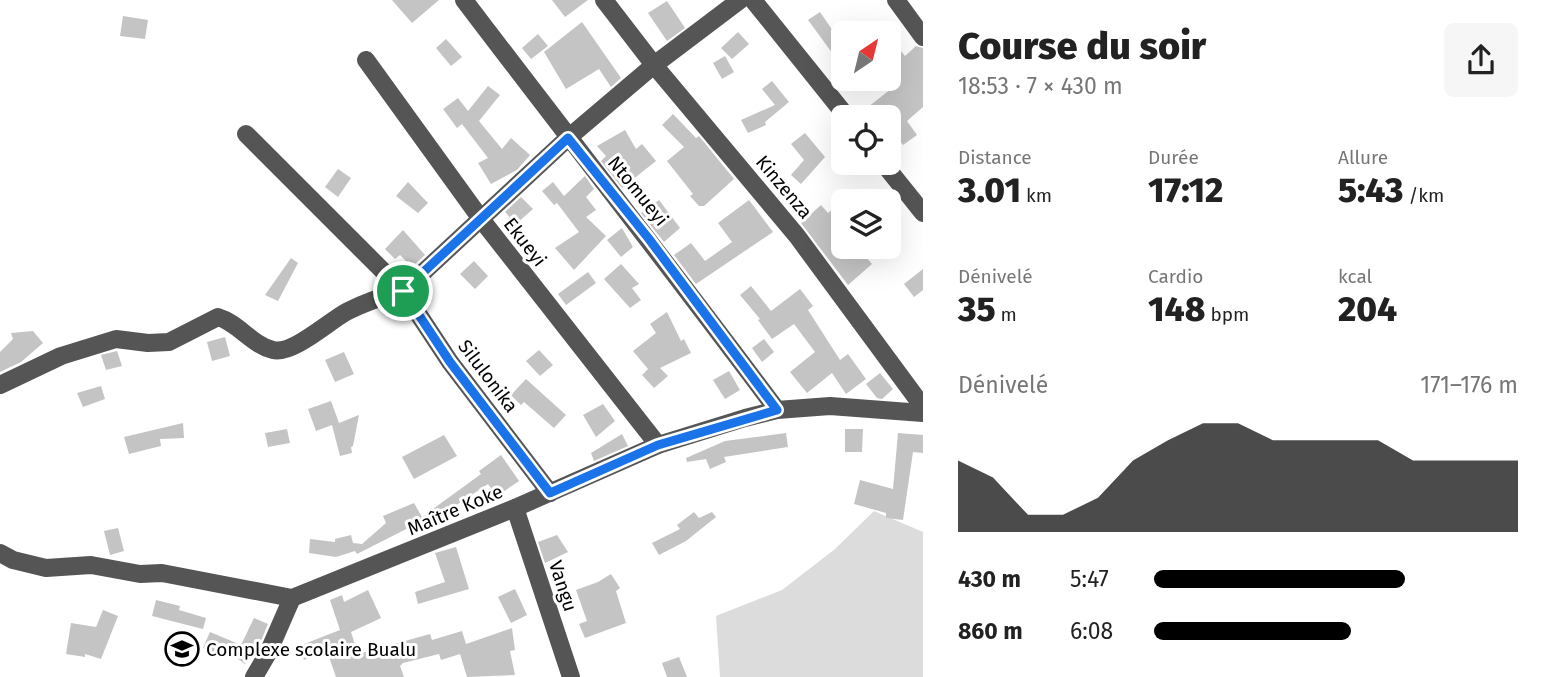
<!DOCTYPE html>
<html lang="fr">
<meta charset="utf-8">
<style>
:root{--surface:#fff;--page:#f6f6f6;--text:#222;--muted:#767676;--accent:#000}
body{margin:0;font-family:"Fira Sans",sans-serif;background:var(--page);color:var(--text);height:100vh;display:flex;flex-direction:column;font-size:26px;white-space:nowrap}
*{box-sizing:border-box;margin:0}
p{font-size:23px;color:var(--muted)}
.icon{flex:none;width:38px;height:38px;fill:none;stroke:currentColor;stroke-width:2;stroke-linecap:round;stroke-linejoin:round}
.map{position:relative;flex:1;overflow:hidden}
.panel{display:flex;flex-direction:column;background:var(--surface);width:630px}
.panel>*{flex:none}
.needle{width:46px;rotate:35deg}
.fabs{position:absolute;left:831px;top:21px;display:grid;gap:14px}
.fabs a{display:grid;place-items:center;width:70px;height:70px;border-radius:10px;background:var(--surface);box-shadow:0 7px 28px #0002;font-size:35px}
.pin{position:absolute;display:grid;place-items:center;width:60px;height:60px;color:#fff;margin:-30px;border:4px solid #fff;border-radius:50%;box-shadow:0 2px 7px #0007}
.round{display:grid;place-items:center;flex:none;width:74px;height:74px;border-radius:10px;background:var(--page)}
.head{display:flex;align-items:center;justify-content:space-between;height:119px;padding:0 35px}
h1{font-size:38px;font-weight:800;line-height:52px}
.stats{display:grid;grid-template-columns:repeat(3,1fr);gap:10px;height:119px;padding:7px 35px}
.stats div{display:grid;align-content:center}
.stats b{font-size:35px;font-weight:800}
.stats small{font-size:19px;font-weight:400}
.stats p{font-size:19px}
.chart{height:196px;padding:14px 35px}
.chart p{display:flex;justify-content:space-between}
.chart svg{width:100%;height:126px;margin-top:7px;fill:var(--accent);opacity:.7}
ul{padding:0 35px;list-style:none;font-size:23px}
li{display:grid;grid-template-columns:112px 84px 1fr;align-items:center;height:52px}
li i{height:18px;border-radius:9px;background:var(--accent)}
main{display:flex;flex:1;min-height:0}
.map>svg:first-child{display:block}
.green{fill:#dcdcdc}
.building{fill:#c4c4c4}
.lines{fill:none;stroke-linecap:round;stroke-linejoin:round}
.minor{stroke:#555;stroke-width:18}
.route-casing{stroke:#fff;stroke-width:14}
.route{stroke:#1a73e8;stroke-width:9}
.labels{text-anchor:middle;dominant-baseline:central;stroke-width:6;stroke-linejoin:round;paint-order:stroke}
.street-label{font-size:19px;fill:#000;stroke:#fff}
.poi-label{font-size:19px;fill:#000;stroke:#fff;text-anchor:start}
</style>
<main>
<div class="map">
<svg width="923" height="677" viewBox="0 0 923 677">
<rect width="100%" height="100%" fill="#fff"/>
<!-- green -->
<polygon class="green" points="874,511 923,532 923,677 720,677 716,616 782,590 835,549"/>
<!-- building -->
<g class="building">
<polygon points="392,0 439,0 412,23"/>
<polygon points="552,0 588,0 565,17"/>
<polygon points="667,1 685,28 667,41 648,13"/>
<polygon points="820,12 844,47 844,69 808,20"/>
<polygon points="123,16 148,20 145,39 120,36"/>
<polygon points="582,22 621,78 611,87 599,69 566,89 544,52"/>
<polygon points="738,32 749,44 732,59 721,48"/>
<polygon points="538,34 548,46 531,59 522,48"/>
<polygon points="889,37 905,56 916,46 923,48 923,107 907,121 917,135 903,145 889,126 889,117 858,117 858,115 901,81 889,68"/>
<polygon points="446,39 462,57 451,66 436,48"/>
<polygon points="725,56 734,72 722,79 713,63"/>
<polygon points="772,81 789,102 765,122 766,125 748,133 741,120 775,105 762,89"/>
<polygon points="488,86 500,95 479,121 502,149 511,138 530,155 517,170 491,184 478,163 488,158 462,124 457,128 443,109 458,98 468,111"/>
<polygon points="673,114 696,138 699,136 734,179 704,206 699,206 690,196 693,194 667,161 684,147 662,125"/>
<polygon points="625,130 636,149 642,144 656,161 622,188 601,161 606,156 597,146"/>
<polygon points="805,133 825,157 801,184 791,175 804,160 791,144"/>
<polygon points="338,169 351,178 338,197 325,187"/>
<polygon points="585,176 594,189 586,197 596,210 586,217 606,236 574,270 555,248 579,232 557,203 554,205 542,191 553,182 564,196"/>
<polygon points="408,182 428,203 418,213 396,196"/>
<polygon points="521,197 533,209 516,224 505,212"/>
<polygon points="659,200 680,228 664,242 641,213"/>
<polygon points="749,200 773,232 696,284 674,255 691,243 705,261 732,242 718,223"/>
<polygon points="844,200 844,247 857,247 872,264 848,285 801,223 821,205 828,213"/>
<polygon points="622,228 633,247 621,257 607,240"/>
<polygon points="403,230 425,255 412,267 400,255 395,259 385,249"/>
<polygon points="291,258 298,263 278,301 265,295"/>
<polygon points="474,261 488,276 475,289 460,274"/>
<polygon points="621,264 639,284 632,288 641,300 630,308 604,279"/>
<polygon points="923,269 923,290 914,297 904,284"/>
<polygon points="588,272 596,283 566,305 558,294"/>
<polygon points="751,286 771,311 800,289 813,306 808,310 840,360 848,354 866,379 846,394 832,373 807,393 790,372 815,352 794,324 772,339 758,320 760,319 740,295"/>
<polygon points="667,312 681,341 684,339 691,353 660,368 668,376 654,388 642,375 648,369 633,351 656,333 650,324"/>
<polygon points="33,331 43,343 21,362 0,372 0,352 13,339 11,333"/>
<polygon points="225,337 230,356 212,361 207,342"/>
<polygon points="764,339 774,352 762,362 752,348"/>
<polygon points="539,350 553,365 540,376 526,361"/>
<polygon points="117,351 122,366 106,370 101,355"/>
<polygon points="344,352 354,374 335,382 325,360"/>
<polygon points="729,371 740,390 725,399 713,380"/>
<polygon points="880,373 893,389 882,399 877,398 866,384"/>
<polygon points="526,379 566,415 554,428 524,402 521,405 511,395"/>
<polygon points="101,386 105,399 83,407 77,393"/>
<polygon points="331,401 339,423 359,415 353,446 351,447 352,453 340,456 332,425 316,431 308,409"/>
<polygon points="603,404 615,421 596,437 583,415"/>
<polygon points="183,423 184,438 160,439 161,446 129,454 124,437"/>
<polygon points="287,429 290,443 268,447 265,433"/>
<polygon points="845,429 863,429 862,452 845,452"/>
<polygon points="786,433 788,447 724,457 726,462 710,469 706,459 687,462 686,458 725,441"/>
<polygon points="898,433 923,435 923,453 913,452 903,520 886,518 886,513 854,504 860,480 893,489"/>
<polygon points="622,434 628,446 594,461 591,453"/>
<polygon points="444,435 457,456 414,479 402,457"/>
<polygon points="501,455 519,481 497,496 488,484 425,526 422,521 357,554 355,551 336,557 309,553 310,539 335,542 335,539 351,535 353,543 362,544 386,523 383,516 414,503 422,517 481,474 479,471"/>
<polygon points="694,512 699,518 712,512 716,517 686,541 659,555 652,543 680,529 677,525"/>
<polygon points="118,528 124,551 110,555 104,531"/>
<polygon points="557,535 568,552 545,563 538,542"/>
<polygon points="456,547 469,589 418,604 415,592 445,582 435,553"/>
<polygon points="611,574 620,588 616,591 626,623 585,638 579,624 587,621 576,590 598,582"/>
<polygon points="515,589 527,615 511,623 498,597"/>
<polygon points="368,590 381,618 351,632 358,654 430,634 432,640 462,631 466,644 512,628 515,650 510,651 515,675 467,677 460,654 441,660 439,654 403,663 400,666 404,677 336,677 327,651 304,660 299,646 340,630 330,600 342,595 344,602"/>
<polygon points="156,600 180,606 179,610 206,618 203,629 152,616"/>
<polygon points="103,610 118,616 101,659 85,654 85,657 66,654 71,623 96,627"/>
<polygon points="254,618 268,624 261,641 245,664 219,645 216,654 203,648 210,632 241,645"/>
<polygon points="679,657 687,677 667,677 662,663"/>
</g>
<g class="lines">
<!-- minor -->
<g class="minor">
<path d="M464 0C568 137 674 272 777 410"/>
<polyline points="604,0 654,65 797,236 923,407"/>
<polyline points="753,0 847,117"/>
<polyline points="896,0 923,37"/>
<polyline points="366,60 481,219 658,445"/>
<polyline points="246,134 403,291 450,362 550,493"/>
<polyline points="883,163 923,213"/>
<path d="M0 385 61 356 116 339 148 343 169 342 218 317C238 323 252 345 273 350 293 355 330 320 348 311 366 302 384 296 403 291L568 138 654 65 740 0"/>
<polyline points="515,508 571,677"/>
<polyline points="0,553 13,560 46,568 91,565 140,574 162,573 292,598 515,508 658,445 745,418 777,410 830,406 923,413"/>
<polyline points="254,677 268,653 292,598"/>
</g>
</g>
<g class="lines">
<defs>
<polygon id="route" points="568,138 649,239 777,410 658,445 550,493 450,362 403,291"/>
</defs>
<!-- route casing -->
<use href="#route" class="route-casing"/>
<!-- route -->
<use href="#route" class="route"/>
</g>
<!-- icons -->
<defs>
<symbol id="school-ring" viewBox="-11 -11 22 22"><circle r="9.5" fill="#fff" stroke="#000" stroke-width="1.5"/><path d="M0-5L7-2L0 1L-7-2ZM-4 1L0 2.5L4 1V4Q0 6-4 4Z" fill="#000"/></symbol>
</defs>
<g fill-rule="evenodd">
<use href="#school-ring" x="163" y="630" width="38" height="38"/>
</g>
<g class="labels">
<!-- street labels -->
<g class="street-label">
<text transform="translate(784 187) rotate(50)">Kinzenza</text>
<text transform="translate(638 191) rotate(51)">Ntomueyi</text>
<text transform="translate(525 242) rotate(52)">Ekueyi</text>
<text transform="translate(488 376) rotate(53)">Silulonika</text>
<text transform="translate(455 510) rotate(-23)">Maître Koke</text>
<text transform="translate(563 586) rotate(72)">Vangu</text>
</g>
<!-- poi labels -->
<g class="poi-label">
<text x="206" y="649">Complexe scolaire Bualu</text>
</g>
</g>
</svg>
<div class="fabs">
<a><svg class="needle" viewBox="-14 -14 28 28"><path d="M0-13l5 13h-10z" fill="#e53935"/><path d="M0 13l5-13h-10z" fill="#767676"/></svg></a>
<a><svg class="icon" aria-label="locate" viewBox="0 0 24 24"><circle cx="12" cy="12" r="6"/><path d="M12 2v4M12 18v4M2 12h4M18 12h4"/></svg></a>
<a><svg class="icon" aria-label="layers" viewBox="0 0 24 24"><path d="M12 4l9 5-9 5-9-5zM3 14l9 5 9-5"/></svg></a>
</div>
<div class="pin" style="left:403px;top:291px;background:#1e9e55"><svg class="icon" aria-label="arrive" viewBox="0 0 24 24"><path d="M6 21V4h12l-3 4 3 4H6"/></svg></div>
</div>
<section class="panel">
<div class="head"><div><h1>Course du soir</h1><p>18:53 · 7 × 430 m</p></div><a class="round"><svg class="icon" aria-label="share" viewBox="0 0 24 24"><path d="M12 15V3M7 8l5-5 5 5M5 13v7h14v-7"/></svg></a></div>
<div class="stats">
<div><p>Distance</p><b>3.01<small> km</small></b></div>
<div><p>Durée</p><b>17:12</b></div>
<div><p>Allure</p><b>5:43<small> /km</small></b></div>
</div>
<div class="stats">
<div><p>Dénivelé</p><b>35<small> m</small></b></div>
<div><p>Cardio</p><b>148<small> bpm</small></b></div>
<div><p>kcal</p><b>204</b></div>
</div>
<div class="chart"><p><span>Dénivelé</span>171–176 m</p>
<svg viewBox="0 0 160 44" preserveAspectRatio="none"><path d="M0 44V19L10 25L20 38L30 38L40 32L50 19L60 12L70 6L80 6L90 12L100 12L110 12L120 12L130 19L140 19L150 19L160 19V44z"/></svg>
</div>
<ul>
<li><b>430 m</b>5:47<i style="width:69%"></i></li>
<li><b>860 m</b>6:08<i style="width:54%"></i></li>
</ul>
</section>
</main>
